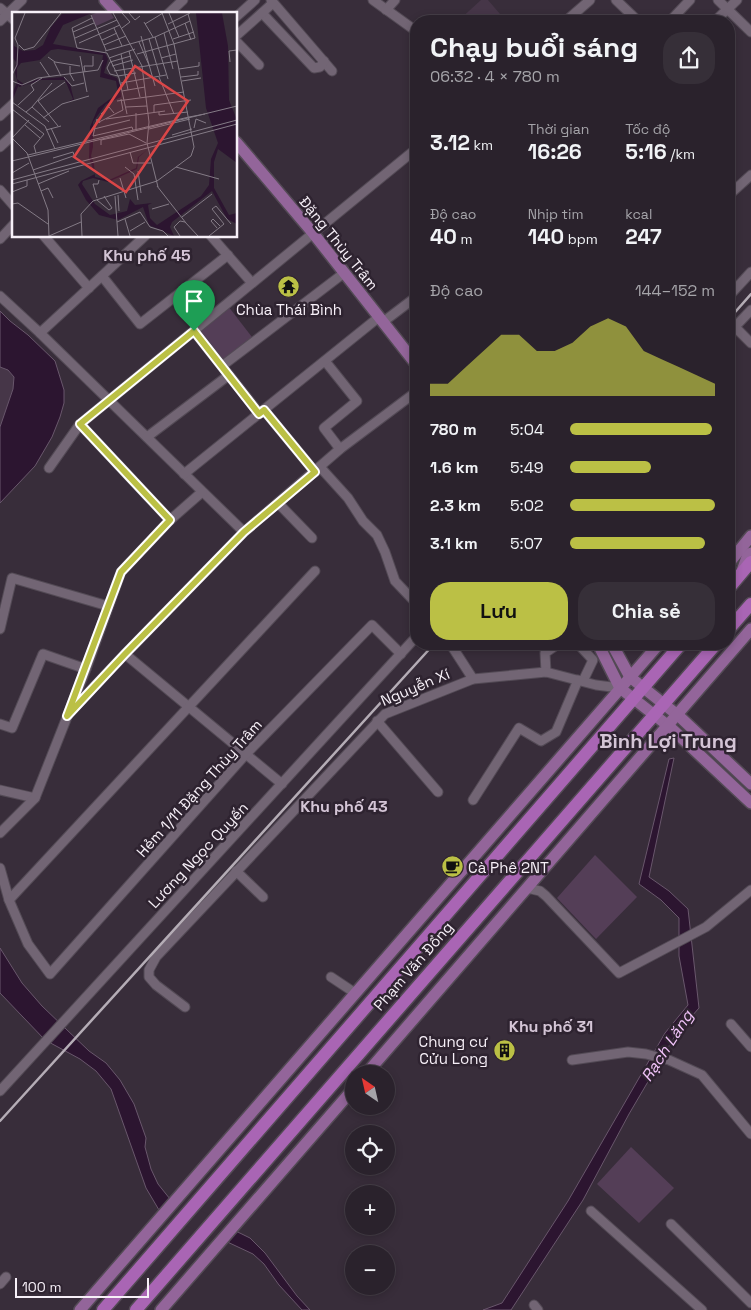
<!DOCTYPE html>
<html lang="vi">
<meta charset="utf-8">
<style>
:root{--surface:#2a222c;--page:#362f38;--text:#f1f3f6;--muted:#a5a4a9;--line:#463f48;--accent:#bbc045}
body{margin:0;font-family:"Space Grotesk",sans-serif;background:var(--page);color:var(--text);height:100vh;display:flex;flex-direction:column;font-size:19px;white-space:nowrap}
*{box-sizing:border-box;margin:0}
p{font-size:16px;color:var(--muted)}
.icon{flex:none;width:28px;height:28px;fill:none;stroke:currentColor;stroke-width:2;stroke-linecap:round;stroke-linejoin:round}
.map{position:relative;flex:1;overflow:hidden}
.drawer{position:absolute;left:410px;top:15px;width:325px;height:635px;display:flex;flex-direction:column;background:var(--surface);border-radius:20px;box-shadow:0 2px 8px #0003,0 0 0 1px var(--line)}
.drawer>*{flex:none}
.needle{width:32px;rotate:326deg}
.buttons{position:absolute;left:345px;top:1065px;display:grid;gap:10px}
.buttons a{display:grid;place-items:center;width:50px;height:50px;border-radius:50%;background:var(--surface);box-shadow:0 2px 8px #0003,0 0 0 1px var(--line);font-size:25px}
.scale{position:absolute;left:15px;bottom:12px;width:134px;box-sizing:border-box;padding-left:5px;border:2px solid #f7f0f8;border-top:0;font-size:14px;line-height:18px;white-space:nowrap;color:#f7f0f8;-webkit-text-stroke:4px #2e2330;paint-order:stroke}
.pin{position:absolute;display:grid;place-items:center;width:42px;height:42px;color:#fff;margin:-51px -21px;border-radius:50% 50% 50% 0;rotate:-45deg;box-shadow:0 0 5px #0007}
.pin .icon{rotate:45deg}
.round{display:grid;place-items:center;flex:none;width:52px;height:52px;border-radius:20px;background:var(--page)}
.overview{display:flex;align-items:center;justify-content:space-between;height:85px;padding:0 20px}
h1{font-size:28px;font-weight:700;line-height:38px}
.metrics{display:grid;grid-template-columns:repeat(3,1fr);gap:8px;height:85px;padding:5px 20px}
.metrics div{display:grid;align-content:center}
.metrics b{font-size:21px;font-weight:700}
.metrics small{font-size:14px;font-weight:400}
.metrics p{font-size:14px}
.chart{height:140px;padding:10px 20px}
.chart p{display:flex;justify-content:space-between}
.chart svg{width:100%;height:90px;margin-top:5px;fill:var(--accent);opacity:.7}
.action{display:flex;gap:10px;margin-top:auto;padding:10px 20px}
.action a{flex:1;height:58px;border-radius:20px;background:var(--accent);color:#111;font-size:20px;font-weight:700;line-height:58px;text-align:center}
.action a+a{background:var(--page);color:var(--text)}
ul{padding:0 20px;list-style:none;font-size:16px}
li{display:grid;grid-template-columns:80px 60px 1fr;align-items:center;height:38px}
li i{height:12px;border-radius:6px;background:var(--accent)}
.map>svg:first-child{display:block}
.built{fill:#463648}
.green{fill:#543e57}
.water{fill:#2c1530;stroke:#69576c}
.pier{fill:#382d3a}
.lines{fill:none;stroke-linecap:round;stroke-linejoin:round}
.minor-casing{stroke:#534a55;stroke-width:11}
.major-casing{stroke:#534a55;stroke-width:14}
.highway-casing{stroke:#534a55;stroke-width:15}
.minor{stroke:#726574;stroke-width:9}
.major{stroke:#93659a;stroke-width:11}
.highway{stroke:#a965b4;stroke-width:12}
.rail{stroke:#b5adb6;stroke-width:2.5}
.route-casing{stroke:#fff;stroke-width:10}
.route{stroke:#bbc045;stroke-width:6}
.labels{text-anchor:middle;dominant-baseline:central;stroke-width:5;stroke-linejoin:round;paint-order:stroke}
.street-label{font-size:15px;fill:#f7f0f8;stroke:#2e2330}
.poi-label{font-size:15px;fill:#f7f0f8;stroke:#2e2330}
.neighbourhood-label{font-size:16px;font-weight:bold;fill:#d4c5d6;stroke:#2e2330}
.water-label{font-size:16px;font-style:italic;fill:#f2c4fa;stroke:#2e2330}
.district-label{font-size:20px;font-weight:bold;fill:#d4c5d6;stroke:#2e2330}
.inset-river{fill:none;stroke:#2c1530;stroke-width:2.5}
.inset-road{fill:none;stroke:#847b86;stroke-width:1}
.view{fill:#db4647;fill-opacity:0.15;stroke:#db4647;stroke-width:2.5}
.inset-edge{fill:none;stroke:#f7f0f8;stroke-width:2.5}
</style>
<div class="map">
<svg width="751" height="1310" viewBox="0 0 751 1310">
<rect width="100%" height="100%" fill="#382d3a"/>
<!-- built -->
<g class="built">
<polygon points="481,0 488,0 506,21 458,21"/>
<polygon points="0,367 8,370 14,377 13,389 0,427"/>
</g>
<!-- green -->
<g class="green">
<polygon points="228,306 255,341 222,366 195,332"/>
<polygon points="595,855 637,897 596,939 557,898"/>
<polygon points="631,1147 674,1188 639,1223 597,1184"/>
</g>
<!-- water -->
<g class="water">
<polygon points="0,311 10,321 28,335 55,361 64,390 64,403 60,417 52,437 35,466 0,503 0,427 13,389 14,377 8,370 0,367"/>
<polygon points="674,758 649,877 669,891 688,909 699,1008 676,1034 629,1114 583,1200 511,1310 483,1310 502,1303 568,1201 665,1033 688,1005 679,956 679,918 661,900 639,884 669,759"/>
<polygon points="0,948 22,983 42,1006 89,1051 106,1063 120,1080 134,1104 146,1138 145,1147 151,1169 158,1184 170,1199 250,1238 265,1253 297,1296 310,1310 302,1310 279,1285 264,1264 253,1254 159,1210 146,1188 111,1089 96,1071 80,1059 45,1040 0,993"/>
</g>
<!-- pier -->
<polygon class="pier" points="172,1197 237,1228 224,1243 158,1213"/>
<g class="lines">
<defs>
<g id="minor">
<polyline points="271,0 332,71"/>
<polyline points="373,0 416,31"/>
<polyline points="616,0 638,21"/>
<polyline points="718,0 751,32"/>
<polyline points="0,8 14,20"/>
<polyline points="386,10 395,0"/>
<polyline points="262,13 314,68 320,67 324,61"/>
<polyline points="168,14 183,0"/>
<polyline points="236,17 255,0"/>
<polyline points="0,21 22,0"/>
<polyline points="566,21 590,0"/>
<polyline points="670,21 690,0"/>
<polyline points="715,21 737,0"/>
<polyline points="236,36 273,3"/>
<polyline points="236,41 259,65"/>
<polyline points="0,116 14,103"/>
<polyline points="0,147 14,134"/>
<polyline points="0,190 14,206"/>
<polyline points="729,195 751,175"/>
<polyline points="44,236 89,288"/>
<polyline points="211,236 252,283"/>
<polyline points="0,239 14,224"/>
<polyline points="102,276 140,324 228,255"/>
<polyline points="0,296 40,333 244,532"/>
<polyline points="729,296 751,272"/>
<polyline points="383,322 416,297"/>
<polyline points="735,327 751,343"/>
<polyline points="194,331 259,413"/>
<polyline points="40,333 145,236"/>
<polyline points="729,333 751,310"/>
<polyline points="325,361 357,401 324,428 340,449"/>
<polyline points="222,366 344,273"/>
<polyline points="264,410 315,472"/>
<polyline points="147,437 229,375"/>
<polyline points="320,467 348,498 363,521 377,535 385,552 395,581 416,603"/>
<polyline points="49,468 80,424 416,149"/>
<polyline points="184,474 379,317"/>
<polyline points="278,503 312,538"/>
<polyline points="170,520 202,492"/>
<polyline points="0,629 12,578 108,606"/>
<polyline points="578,644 593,660 583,681"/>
<polyline points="453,648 473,679"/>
<polyline points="125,654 282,784"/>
<polyline points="546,672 545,653 558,644"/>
<polyline points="70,712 125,654 244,532 340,449 416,392"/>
<polyline points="377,721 438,792"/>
<polyline points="0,724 12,728 43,654 86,669"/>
<polyline points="0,790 35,798"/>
<polyline points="473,800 519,728 541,741 556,732 578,680"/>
<polyline points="0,833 35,798 86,669 121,572 170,520 80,424"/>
<polyline points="0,868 9,900 28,944 50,974 246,754 372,625 401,654"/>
<polyline points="236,871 263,897"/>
<polyline points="527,888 540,891 546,896 619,973 706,927 751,890"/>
<polyline points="9,900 315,571"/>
<polyline points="331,977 355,993"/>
<polyline points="185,1007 156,985 149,977 149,970 156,957 385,714 473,679 546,672 596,685 620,688"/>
<polyline points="731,1024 751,1047"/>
<polyline points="572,1060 628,1052 646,1054 669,1060 702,1075 751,1134"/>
<polyline points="0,1091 416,637"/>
<polyline points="591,1211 702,1310"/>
<polyline points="671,1224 751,1303"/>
<polyline points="0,1284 6,1277"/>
<polyline points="534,1305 538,1310"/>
</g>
<g id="major">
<polyline points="105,0 118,14"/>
<polyline points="236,142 313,233 416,364"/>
<polyline points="729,563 751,536"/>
<polyline points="742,571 747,557 751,553"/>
<polyline points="598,644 620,688 671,728 751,803"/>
<polyline points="612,644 630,677 680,717 751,784"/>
<polyline points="366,1074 751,629"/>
<polyline points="80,1310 659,644"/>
<polyline points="161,1310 354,1088"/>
</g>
<g id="highway">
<polyline points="729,588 751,562"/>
<polyline points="729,629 751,604"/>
<polyline points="103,1310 681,644"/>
<polyline points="136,1310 716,644"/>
</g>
</defs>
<!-- minor casing -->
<use href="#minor" class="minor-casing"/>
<!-- major casing -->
<use href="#major" class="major-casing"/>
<!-- highway casing -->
<use href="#highway" class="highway-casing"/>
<!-- minor -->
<use href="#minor" class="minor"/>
<!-- major -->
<use href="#major" class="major"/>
<!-- highway -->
<use href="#highway" class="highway"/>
<!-- rail -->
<g class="rail">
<polyline points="729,319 751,294"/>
<polyline points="0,1121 434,644"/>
</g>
</g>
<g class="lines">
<defs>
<polygon id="route" points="194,331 259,414 264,410 315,472 244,532 125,654 67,716 121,572 170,520 80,424"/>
</defs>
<!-- route casing -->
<use href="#route" class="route-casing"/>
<!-- route -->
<use href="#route" class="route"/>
</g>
<!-- icons -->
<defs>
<symbol id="temple-disc" viewBox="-11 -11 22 22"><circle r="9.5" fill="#bbc045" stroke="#2e2330"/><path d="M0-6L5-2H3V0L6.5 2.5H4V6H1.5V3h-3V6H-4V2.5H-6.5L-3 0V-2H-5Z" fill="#111"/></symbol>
<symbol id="cafe-disc" viewBox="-11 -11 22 22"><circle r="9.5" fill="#bbc045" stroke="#2e2330"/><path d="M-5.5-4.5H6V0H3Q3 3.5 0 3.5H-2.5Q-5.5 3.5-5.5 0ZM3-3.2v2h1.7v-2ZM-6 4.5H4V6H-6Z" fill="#111"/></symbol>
<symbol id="building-disc" viewBox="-11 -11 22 22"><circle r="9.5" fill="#bbc045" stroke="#2e2330"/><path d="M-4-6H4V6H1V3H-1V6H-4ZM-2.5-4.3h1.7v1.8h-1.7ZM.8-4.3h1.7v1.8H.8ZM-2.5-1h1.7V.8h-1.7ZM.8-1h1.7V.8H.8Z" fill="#111"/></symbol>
</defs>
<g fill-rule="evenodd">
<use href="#temple-disc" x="276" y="274" width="25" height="25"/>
<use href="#cafe-disc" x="440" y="854" width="25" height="25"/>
<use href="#building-disc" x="492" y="1038" width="25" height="25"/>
</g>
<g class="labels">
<!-- street labels -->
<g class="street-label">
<text transform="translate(339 243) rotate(51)">Đặng Thùy Trâm</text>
<text transform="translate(415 687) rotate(-23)">Nguyễn Xí</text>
<text transform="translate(199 788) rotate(-48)">Hẻm 1/11 Đặng Thùy Trâm</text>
<text transform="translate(198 855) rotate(-47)">Lương Ngọc Quyến</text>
<text transform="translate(413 966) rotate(-49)">Phạm Văn Đồng</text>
</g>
<!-- poi labels -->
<g class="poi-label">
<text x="289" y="309">Chùa Thái Bình</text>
<text x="468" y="867" text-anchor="start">Cà Phê 2NT</text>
<text x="488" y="1041" text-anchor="end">Chung cư<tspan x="488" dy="17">Cửu Long</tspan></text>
</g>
<!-- neighbourhood labels -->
<g class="neighbourhood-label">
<text x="147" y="255">Khu phố 45</text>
<text x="344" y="806">Khu phố 43</text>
<text x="551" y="1026">Khu phố 31</text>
</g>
<!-- water labels -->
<g class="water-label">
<text transform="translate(667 1046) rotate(-57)">Rạch Lăng</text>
</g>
<!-- district labels -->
<g class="district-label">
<text x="668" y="741">Bình Lợi Trung</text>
</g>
</g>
<!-- overview -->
<g transform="translate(12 12)">
<rect width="225" height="225" fill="#382d3a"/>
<path d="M84 1H99L102 6 84 14 79 3Z" fill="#543e57"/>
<path d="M80 1 51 13 41 32 93 41 96 47 92 61 105 66 108 73 109 85 94 92 81 110V135L79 144 82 152 83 165 97 168 124 156 126 145 135 138 127 145 125 157 96 170 81 166 71 169 70 172 83 192 98 203 115 199 118 187 123 193 140 191 136 193 138 206 145 213 189 184 197 173 199 147 206 131 194 96 184 1H210L216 34 217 88 225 108V151L206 137 202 150V176L217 203 225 201V212L215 207 200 179 160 210 158 215 162 224 137 213 131 195 106 208 87 203 74 188 66 173 69 169 83 162 77 146 78 115 86 96 106 81 104 69 88 65 91 43 46 37 39 38 28 48 9 51 5 56V67L13 73 26 67 52 65 58 72 62 88 52 92 61 87 53 68H29L7 75 3 61 4 50 0 45V24L2 34 11 39 23 38 31 33 39 15 50 2Z" fill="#2c1530"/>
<path class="inset-river" d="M0 86 6 71"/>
<path class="inset-road" d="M101 1 130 54 137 110 135 131 146 175M117 1 123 8 128 4M157 1 167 25M79 3 94 38M80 6 60 16 65 36 95 41 107 66 115 102M132 10 141 25M173 11 179 28M133 12 151 1M156 12 178 1M102 16 110 34M110 16 118 10 110 1M61 20 82 11M152 21 161 57M129 24 143 74M143 25 156 67M63 26 105 8M137 27 148 64M161 27 182 20M90 28 105 21M127 30 137 53M67 31 108 13M7 33 12 38 22 35 49 1M92 33 114 24M93 39 143 25 178 9M117 39 128 85M109 42 116 78M125 42 183 26 176 2M68 44 75 80M36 45 43 50 68 54M97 46 123 37M149 46 164 42M28 50 38 65M42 50 49 64M98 50 95 56 98 62 106 64 124 61M98 50 119 44M218 50 217 39 225 38M58 54V62L62 69M100 54 121 48M167 57 187 54V50M102 59 166 49M73 60 72 54H81V44M0 63 5 53 6 33 3 26 13 1M52 65 60 74 72 71M147 65 162 102M169 65 186 63V59M26 66 86 58 91 48M0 69 10 73 26 66M170 69 189 66M109 71 154 63M110 79 133 75M105 89 172 80M0 90 33 114 43 137M6 93 22 78 19 73 30 66M20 95 40 71M114 95 135 94M0 97 32 122 22 134 24 141M14 100 20 95 37 110M142 100V93L179 88M147 100V103L176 100M124 101V117M89 102 97 95 102 101M177 105 193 102M31 106 50 92 77 84M94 107 153 99M88 111 85 107 81 124 120 115 121 118M83 112 111 98 109 87M13 113 28 126M46 114 26 89 53 70M39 116 46 131M182 116 184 107 194 111M82 117 118 108M137 117 178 107M34 118 49 114M160 123 180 117M0 126 17 108M0 126 15 141 36 198 37 224M89 133V128L117 122 134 131M118 140 121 151H139M16 143 177 105M41 146 61 140 62 143M0 149 225 94M113 155 122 162 126 188M164 155 207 167M21 158 64 143M126 159 129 181M0 161 17 151M108 166 114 186M0 168 225 108M145 169 179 144 182 135 162 32 150 1M0 172 225 112M26 172 57 159M145 174 174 211M29 179 36 176 41 186M0 180 15 174V168M106 183 107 199M103 184 106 224M85 186 81 172H86L87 168M85 188 97 198 100 196 92 184M0 192 6 191 36 212M140 197 157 192M170 205 200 182M113 207 118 224M105 210 128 200 138 215 151 219 156 224M173 210 186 224M205 216 199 209 201 207 208 214M118 219 133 210M37 224 69 210M70 224 69 202 81 189 145 169M168 224 162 215 168 209 173 210M197 224 212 212 200 197 204 194 219 212"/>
<path class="view" d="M123 54 176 89 114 180 62 145Z"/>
<rect width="225" height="225" class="inset-edge"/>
</g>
</svg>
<div class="buttons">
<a><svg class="needle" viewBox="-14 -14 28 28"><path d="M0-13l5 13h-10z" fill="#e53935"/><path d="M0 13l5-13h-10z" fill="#a5a4a9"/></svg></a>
<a><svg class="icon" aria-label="locate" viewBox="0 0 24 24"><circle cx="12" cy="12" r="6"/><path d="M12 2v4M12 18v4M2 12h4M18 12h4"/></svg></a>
<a>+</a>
<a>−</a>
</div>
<div class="scale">100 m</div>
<div class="pin" style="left:194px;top:331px;background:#1e9e55"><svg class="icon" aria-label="arrive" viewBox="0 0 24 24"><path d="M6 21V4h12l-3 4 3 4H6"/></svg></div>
<section class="drawer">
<div class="overview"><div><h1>Chạy buổi sáng</h1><p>06:32 · 4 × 780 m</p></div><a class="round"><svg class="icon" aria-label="share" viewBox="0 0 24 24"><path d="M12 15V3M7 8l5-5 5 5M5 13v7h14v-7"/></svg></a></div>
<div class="metrics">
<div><b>3.12<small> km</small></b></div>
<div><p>Thời gian</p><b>16:26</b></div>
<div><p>Tốc độ</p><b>5:16<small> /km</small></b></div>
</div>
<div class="metrics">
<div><p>Độ cao</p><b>40<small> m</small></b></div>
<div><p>Nhịp tim</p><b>140<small> bpm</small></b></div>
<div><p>kcal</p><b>247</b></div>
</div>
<div class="chart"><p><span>Độ cao</span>144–152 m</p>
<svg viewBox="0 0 160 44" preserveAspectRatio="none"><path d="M0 44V38L10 38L20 30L30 22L40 14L50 14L60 22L70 22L80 18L90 10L100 6L110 10L120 22L130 26L140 30L150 34L160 38V44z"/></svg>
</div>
<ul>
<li><b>780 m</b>5:04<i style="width:98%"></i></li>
<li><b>1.6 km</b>5:49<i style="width:56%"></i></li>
<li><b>2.3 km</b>5:02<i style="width:100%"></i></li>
<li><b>3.1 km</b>5:07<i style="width:93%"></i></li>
</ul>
<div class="action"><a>Lưu</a><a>Chia sẻ</a></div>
</section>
</div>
